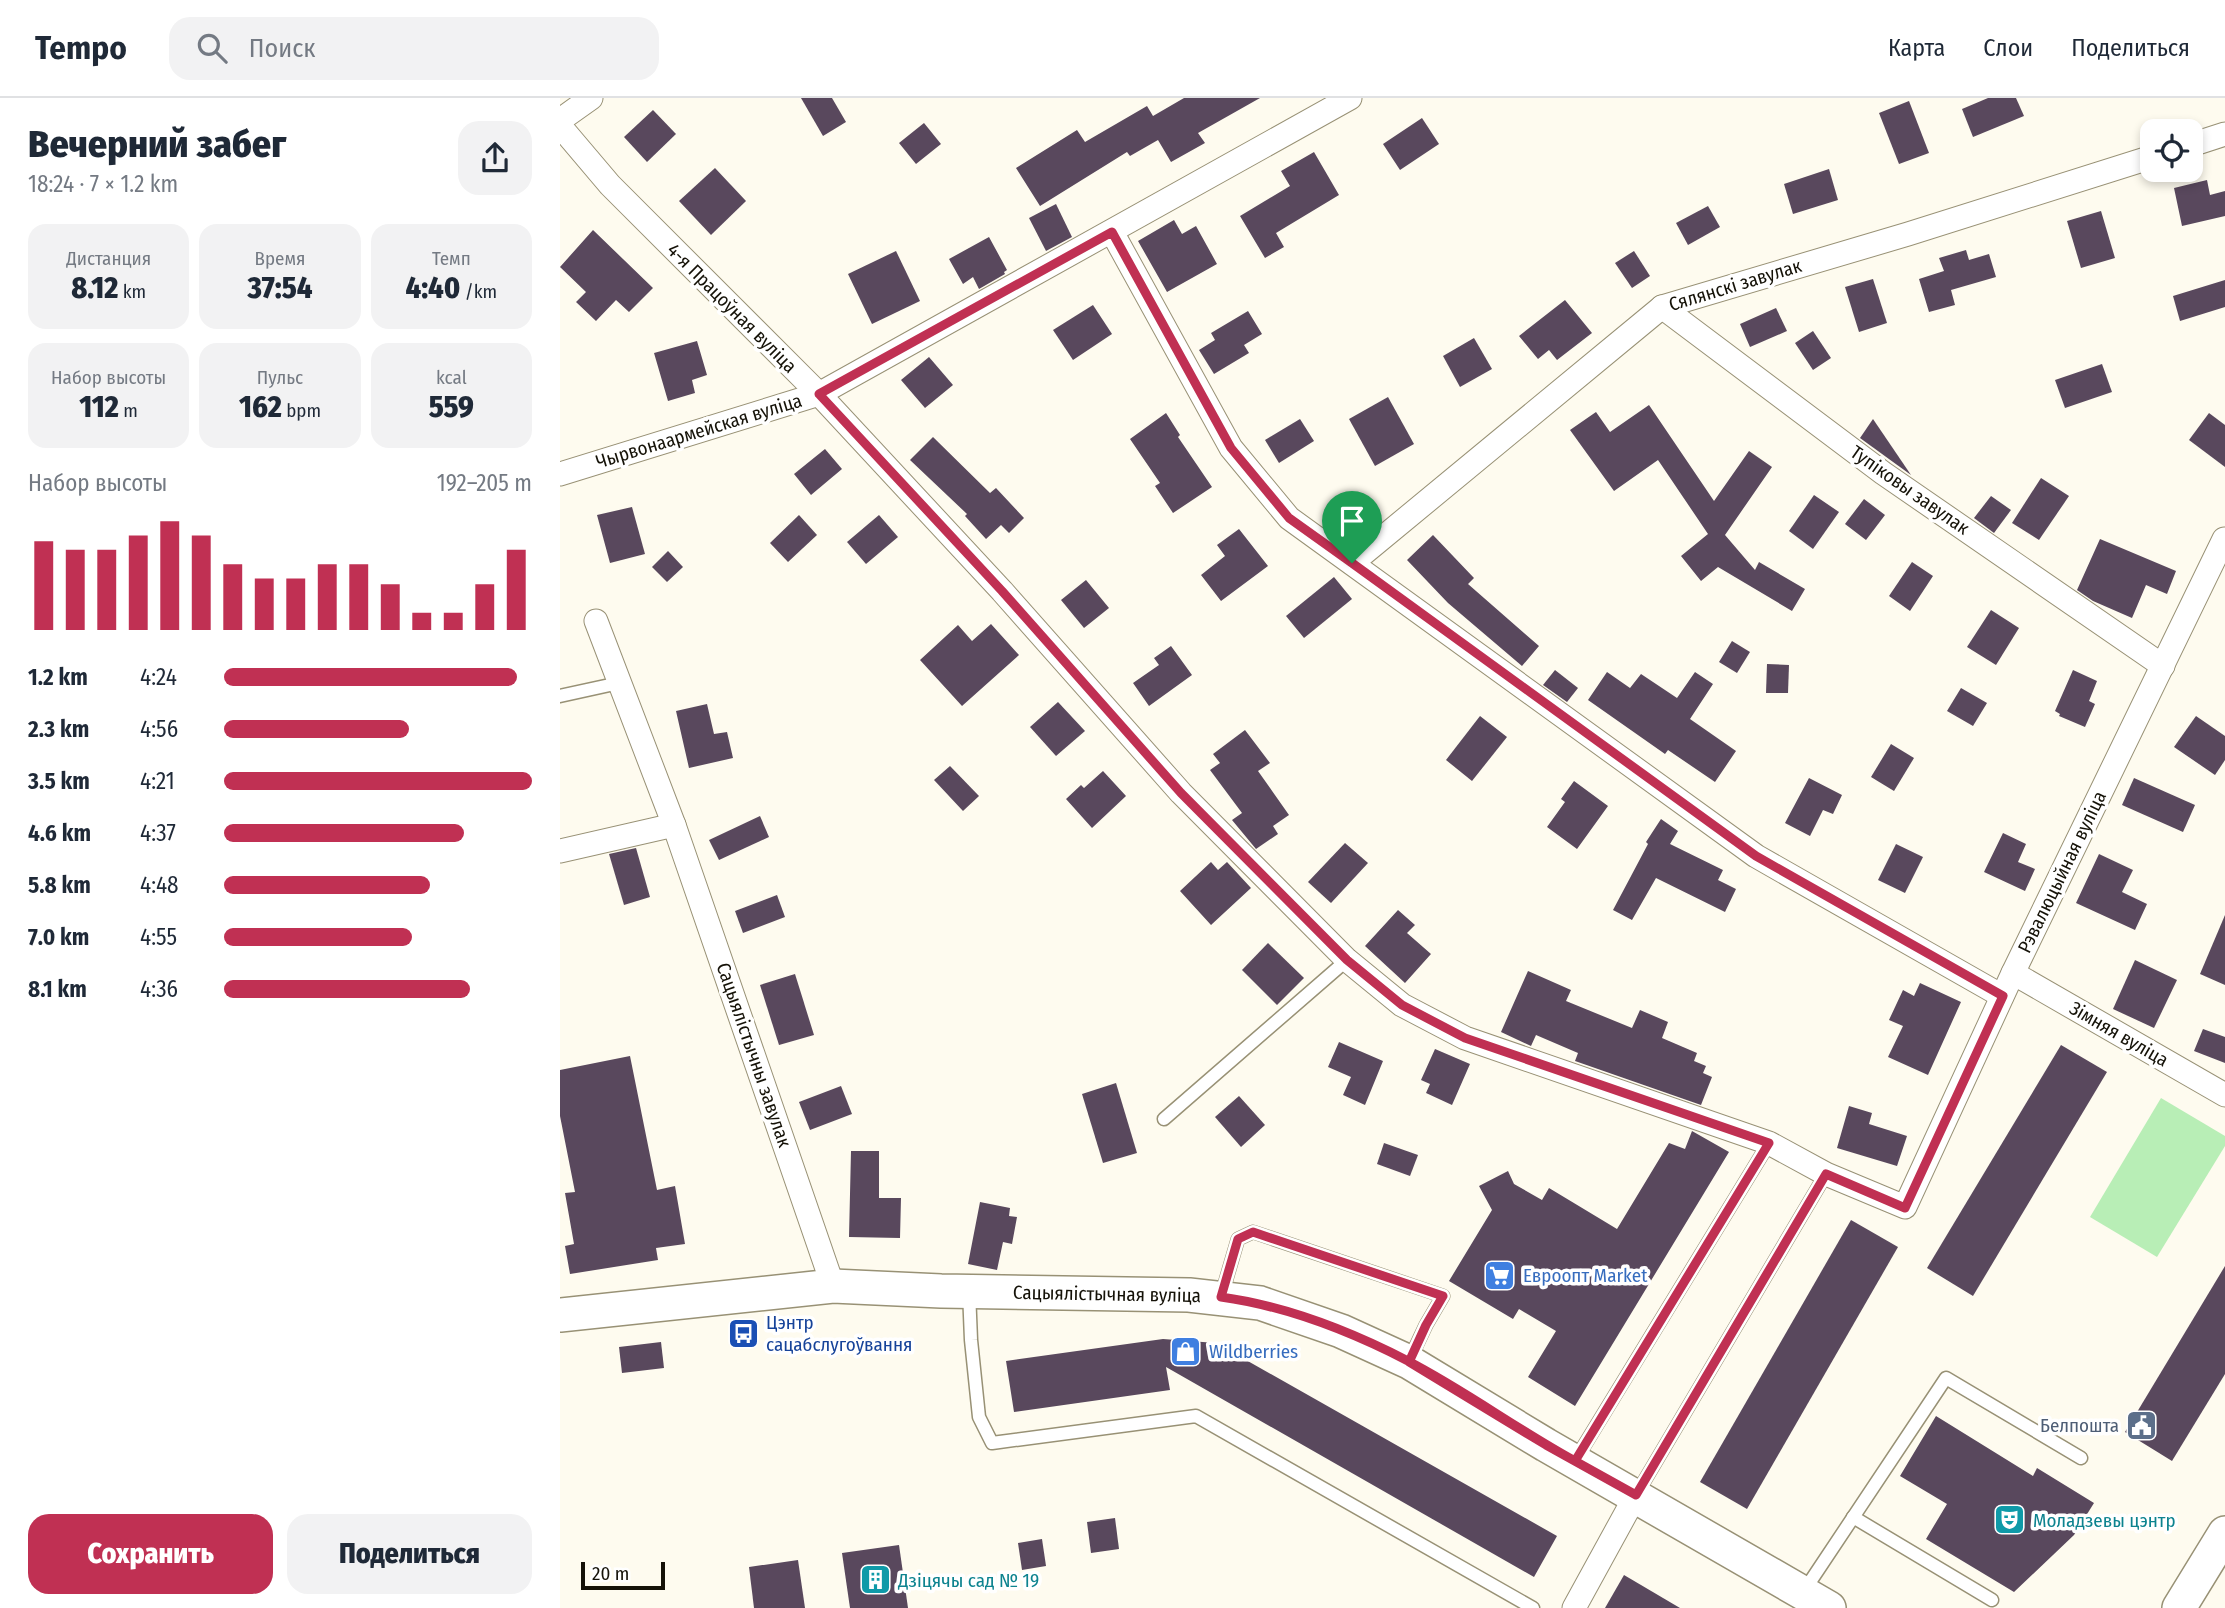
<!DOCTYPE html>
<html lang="ru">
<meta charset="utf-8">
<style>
:root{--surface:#fff;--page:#f2f2f3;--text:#1f2937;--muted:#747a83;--line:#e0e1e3;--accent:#c03053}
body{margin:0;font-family:"Fira Sans Condensed",sans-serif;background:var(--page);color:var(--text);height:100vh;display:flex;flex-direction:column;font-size:26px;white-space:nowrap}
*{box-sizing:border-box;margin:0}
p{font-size:23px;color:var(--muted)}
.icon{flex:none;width:38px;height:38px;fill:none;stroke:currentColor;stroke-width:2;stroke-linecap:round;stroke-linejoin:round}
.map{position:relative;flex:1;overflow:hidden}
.side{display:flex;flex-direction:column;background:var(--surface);width:560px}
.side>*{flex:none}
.tools{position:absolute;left:1580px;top:21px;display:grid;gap:14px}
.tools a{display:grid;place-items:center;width:63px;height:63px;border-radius:14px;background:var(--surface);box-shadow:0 4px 10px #0003;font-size:35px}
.scale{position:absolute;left:21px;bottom:18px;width:84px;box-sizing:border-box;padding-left:7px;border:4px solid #151208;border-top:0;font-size:19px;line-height:24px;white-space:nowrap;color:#151208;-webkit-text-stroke:5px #fff;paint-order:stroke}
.pin{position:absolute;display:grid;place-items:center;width:60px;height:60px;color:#fff;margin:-72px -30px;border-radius:50% 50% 50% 0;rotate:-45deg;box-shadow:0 0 7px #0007}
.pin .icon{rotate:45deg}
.round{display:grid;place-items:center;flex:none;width:74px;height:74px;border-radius:21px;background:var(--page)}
.overview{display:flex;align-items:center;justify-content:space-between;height:119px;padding:0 28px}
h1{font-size:38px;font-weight:800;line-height:52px}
.figures{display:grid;grid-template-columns:repeat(3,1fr);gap:10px;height:119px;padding:7px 28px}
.figures div{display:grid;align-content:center;border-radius:18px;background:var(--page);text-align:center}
.figures b{font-size:30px;font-weight:800}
.figures small{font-size:19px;font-weight:400}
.figures p{font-size:19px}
.chart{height:196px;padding:14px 28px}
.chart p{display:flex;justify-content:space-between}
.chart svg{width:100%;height:126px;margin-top:7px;stroke:var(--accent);stroke-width:6}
.primary-button{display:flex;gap:14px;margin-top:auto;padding:14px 28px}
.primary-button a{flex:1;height:80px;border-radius:21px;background:var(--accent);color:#fff;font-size:28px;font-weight:800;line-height:80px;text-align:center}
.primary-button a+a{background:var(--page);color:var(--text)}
ul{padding:0 28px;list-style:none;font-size:23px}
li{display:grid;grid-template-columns:112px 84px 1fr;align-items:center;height:52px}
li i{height:18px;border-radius:9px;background:var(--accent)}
header{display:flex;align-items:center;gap:42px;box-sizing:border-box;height:98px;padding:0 35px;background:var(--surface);border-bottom:2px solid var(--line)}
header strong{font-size:33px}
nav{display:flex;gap:38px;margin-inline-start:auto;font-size:24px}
.search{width:490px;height:63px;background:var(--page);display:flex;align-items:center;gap:18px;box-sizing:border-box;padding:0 24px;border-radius:21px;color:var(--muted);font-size:26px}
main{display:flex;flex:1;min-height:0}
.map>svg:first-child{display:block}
.green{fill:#b8eeb6}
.building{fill:#59485d}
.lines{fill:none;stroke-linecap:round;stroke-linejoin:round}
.lane-casing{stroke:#989175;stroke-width:15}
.street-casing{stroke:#989175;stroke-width:25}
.secondary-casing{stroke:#989175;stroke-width:36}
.lane{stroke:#fff;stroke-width:12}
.street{stroke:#fff;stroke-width:23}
.secondary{stroke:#fff;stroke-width:33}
.route-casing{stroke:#fff;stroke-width:14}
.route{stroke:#c03053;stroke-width:9}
.labels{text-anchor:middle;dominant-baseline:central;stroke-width:7;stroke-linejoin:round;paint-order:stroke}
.street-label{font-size:19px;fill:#151208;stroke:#fff}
.shop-label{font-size:19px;fill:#366cbe;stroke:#fff;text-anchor:start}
.transit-label{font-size:19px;fill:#164399;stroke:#fff;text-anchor:start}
.service-label{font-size:19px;fill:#4e5e75;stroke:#fff;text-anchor:end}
.culture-label{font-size:19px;fill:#0d838f;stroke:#fff;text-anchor:start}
</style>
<header>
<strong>Tempo</strong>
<div class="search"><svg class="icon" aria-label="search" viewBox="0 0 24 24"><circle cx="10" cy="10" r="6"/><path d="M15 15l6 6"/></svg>Поиск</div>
<nav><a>Карта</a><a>Слои</a><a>Поделиться</a></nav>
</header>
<main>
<section class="side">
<div class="overview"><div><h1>Вечерний забег</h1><p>18:24 · 7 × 1.2 km</p></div><a class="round"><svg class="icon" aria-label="share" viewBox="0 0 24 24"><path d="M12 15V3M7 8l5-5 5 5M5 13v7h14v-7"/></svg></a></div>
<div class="figures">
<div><p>Дистанция</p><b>8.12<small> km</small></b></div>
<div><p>Время</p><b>37:54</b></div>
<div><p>Темп</p><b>4:40<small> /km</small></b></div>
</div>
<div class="figures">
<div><p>Набор высоты</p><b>112<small> m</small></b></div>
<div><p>Пульс</p><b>162<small> bpm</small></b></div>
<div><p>kcal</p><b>559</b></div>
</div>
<div class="chart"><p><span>Набор высоты</span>192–205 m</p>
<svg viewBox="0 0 160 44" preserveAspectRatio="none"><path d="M5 44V13M15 44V16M25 44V16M35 44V11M45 44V6M55 44V11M65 44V21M75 44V26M85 44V26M95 44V21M105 44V21M115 44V28M125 44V38M135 44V38M145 44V28M155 44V16"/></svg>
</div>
<ul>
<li><b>1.2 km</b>4:24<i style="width:95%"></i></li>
<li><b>2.3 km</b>4:56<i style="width:60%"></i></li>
<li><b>3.5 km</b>4:21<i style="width:100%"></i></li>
<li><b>4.6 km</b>4:37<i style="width:78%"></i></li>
<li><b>5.8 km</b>4:48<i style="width:67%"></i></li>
<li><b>7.0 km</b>4:55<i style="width:61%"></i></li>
<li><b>8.1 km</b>4:36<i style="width:80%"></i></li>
</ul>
<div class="primary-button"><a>Сохранить</a><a>Поделиться</a></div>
</section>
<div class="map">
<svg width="1665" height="1510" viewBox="0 0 1665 1510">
<rect width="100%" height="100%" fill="#fefbef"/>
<!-- green -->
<polygon class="green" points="1601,1000 1665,1038 1665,1048 1597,1159 1530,1119"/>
<!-- building -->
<g class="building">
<polygon points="241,0 272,0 286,24 263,38"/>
<polygon points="624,0 700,0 638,35 645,45 611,64 598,42 570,58 567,54 480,108 456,70 517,32 525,44 587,8 593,18"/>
<polygon points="1428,0 1456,0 1464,18 1413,39 1402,11"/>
<polygon points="1349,3 1369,55 1339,66 1319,15"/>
<polygon points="93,12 116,36 87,64 64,39"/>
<polygon points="862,20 879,46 840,72 823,46"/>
<polygon points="364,25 381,46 356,66 339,45"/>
<polygon points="754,54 779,97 716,135 724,149 705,160 680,118 730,88 721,73"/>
<polygon points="155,70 186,103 151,137 119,103"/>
<polygon points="1269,71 1278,102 1233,116 1224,86"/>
<polygon points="1647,82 1650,97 1665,93 1665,118 1622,128 1614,90"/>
<polygon points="496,106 512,139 486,153 469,120"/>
<polygon points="1148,108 1160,129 1128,147 1116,125"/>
<polygon points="1541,113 1555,160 1521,170 1507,123"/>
<polygon points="614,122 622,136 636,128 657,166 607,194 578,143"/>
<polygon points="33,132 93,190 69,214 56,202 36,223 16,204 26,194 0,169"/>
<polygon points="429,139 447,172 444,174 445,176 419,191 413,179 403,186 389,161"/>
<polygon points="1406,152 1409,162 1429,156 1436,179 1391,192 1395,207 1369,214 1359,181 1384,173 1379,160"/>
<polygon points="336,153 360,203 312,226 288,176"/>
<polygon points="1074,153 1090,178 1072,190 1055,165"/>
<polygon points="1313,181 1327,225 1299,234 1285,189"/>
<polygon points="1665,182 1665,209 1620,223 1613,198"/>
<polygon points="1005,202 1032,235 997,262 989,252 978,261 959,238"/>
<polygon points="533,207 552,236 513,262 493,232"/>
<polygon points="1216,210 1227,233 1190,249 1180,226"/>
<polygon points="688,213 702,236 684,247 689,255 654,276 639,252 655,242 651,235"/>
<polygon points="1253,233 1271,260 1253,272 1235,245"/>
<polygon points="914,240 932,271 900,289 883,258"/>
<polygon points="137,243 147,277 132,282 135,295 108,303 94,255"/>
<polygon points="369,259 393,287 365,310 341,282"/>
<polygon points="1542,266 1552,294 1505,310 1495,282"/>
<polygon points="828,299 854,346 815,368 789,321"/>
<polygon points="1089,307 1154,403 1189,353 1212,369 1165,437 1195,472 1199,464 1245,491 1232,513 1158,469 1141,483 1121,458 1148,436 1098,362 1054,393 1010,332 1036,314 1050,334"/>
<polygon points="606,315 620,337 618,339 652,389 613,415 595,388 600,385 570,341"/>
<polygon points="1649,315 1665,327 1665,369 1629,342"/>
<polygon points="740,321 754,343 719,365 705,342"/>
<polygon points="1313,321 1351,377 1300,340"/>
<polygon points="373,339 430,395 436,390 464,420 449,435 441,427 426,441 405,418 407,416 350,362"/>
<polygon points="265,351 282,371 251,397 234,376"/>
<polygon points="1481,380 1509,398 1479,442 1452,425"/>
<polygon points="1254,397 1279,414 1253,451 1229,433"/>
<polygon points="1431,398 1451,412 1434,435 1414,420"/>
<polygon points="1304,401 1325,417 1306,442 1285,426"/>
<polygon points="72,409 85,456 50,465 37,417"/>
<polygon points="239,417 257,437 228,464 210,445"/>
<polygon points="319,417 338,439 306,466 287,444"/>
<polygon points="679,431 708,468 661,503 641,477 665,458 657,447"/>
<polygon points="873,437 914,480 908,486 979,548 962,568 888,505 847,462"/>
<polygon points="1540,441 1616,473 1607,496 1586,487 1572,520 1533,503 1517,492"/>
<polygon points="108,453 123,469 107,484 92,469"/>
<polygon points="1352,464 1373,478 1350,513 1329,498"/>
<polygon points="774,479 792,501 744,540 726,518"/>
<polygon points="526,482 549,510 524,530 501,502"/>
<polygon points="1431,512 1459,530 1436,567 1407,549"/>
<polygon points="431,526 459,557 402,608 360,562 398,527 412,543"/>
<polygon points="1172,543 1190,554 1177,575 1159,564"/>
<polygon points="611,548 632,577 589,608 573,585 599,567 594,560"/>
<polygon points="1207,566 1229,567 1228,595 1206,595"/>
<polygon points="995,572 1018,590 1007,604 983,587"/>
<polygon points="1513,572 1537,583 1529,603 1535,606 1525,629 1499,618 1500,616 1495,613"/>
<polygon points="1047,574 1070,590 1081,576 1117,600 1135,574 1153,586 1130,621 1176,653 1155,684 1108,652 1105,656 1028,602"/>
<polygon points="1401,590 1427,605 1413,628 1387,613"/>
<polygon points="498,604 525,633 496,658 470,629"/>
<polygon points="147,606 154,636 167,634 173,660 129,670 116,613"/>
<polygon points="920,618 947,639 912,683 886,662"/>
<polygon points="1636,618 1665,638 1665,662 1655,677 1614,649"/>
<polygon points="685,632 710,665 698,673 729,717 713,728 718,736 696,751 672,722 682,715 650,672 660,665 653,656"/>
<polygon points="1331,646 1354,660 1334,693 1311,679"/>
<polygon points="390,668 419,698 403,713 374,682"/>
<polygon points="543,673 566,698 532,730 506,701 521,687 524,690"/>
<polygon points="1249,680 1282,697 1273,716 1263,712 1250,738 1225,725"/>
<polygon points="1574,680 1635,707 1623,734 1562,707"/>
<polygon points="1014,683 1048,708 1017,751 987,729 1005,704 1001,701"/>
<polygon points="200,718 209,739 159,762 149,742"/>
<polygon points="1101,721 1118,733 1110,746 1163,772 1158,782 1176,791 1165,814 1096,780 1072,822 1053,812 1088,746 1086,744"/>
<polygon points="1443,735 1466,746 1458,764 1475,771 1465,793 1424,774"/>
<polygon points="785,745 808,765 771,805 748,784"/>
<polygon points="1336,746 1363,759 1345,795 1318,782"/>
<polygon points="76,750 90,799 64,807 49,756"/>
<polygon points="1539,756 1573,772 1562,794 1587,806 1575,832 1516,805"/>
<polygon points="651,764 658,772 667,764 691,790 651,827 620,793"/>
<polygon points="217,797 225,819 183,835 175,813"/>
<polygon points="838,812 855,827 847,835 871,856 845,885 805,848"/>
<polygon points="1665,817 1665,887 1640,876"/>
<polygon points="708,845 744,880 717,907 682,872"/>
<polygon points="1575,862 1617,882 1594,930 1553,911"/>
<polygon points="968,873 1011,892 1006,903 1072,930 1080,912 1108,924 1102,940 1137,955 1134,963 1146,968 1143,975 1152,979 1141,1007 1015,963 1018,955 976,937 971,948 941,934"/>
<polygon points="235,876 254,937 219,947 200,887"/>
<polygon points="1360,885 1401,904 1368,977 1328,959 1343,928 1329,922 1343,892 1354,898"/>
<polygon points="1643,931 1665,939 1665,965 1634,953"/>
<polygon points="779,944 823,963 805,1007 783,997 791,979 768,969"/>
<polygon points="1501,947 1547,974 1413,1198 1367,1170"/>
<polygon points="875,951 910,966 892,1007 866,995 870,986 861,982"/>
<polygon points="70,958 97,1092 115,1088 125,1146 96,1150 98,1162 10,1176 5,1148 14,1146 5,1095 15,1094 0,1018 0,972"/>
<polygon points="556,985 577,1055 543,1065 522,996"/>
<polygon points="281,988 292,1016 250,1032 239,1004"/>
<polygon points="679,998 705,1027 681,1049 655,1019"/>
<polygon points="1289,1008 1312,1015 1309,1026 1347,1038 1337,1068 1277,1050"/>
<polygon points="1132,1033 1169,1054 1015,1308 968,1279 996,1233 959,1211 953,1221 889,1183 932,1112 919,1088 948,1073 954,1086 982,1102 989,1090 1057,1131 1109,1045 1125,1051"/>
<polygon points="824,1045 858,1057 850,1078 817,1066"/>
<polygon points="291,1053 319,1053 319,1100 341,1100 340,1140 289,1139"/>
<polygon points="420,1104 450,1110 449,1118 457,1119 452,1146 443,1144 437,1172 408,1166"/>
<polygon points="1291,1122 1338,1149 1187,1411 1140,1384"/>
<polygon points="1665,1168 1665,1276 1612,1363 1565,1334"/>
<polygon points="603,1241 656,1245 997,1438 974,1479 606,1269 610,1292 454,1314 446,1263"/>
<polygon points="101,1244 104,1270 62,1275 59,1249"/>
<polygon points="1376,1318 1473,1378 1477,1370 1534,1405 1514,1437 1454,1494 1366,1441 1387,1406 1340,1378"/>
<polygon points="555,1420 559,1451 531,1455 527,1424"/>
<polygon points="482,1441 486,1468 462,1472 458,1445"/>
<polygon points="339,1447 348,1510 290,1510 282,1455"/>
<polygon points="238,1462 245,1510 194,1510 189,1469"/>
<polygon points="1064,1477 1120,1510 1045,1510"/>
</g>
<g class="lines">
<defs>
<g id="lane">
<polyline points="0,598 59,585"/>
<polyline points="604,1021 787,862"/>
<polyline points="409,1193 411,1242 419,1319 432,1345 636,1318 973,1510"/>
<polyline points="661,1199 678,1141 693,1134 883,1198 866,1227 849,1263"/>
<polyline points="1016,1361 1209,1045"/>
<polyline points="1076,1397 1266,1076"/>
<polyline points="1293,1419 1432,1502"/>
<polyline points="1244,1493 1386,1280 1521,1360"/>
</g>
<g id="street">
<polyline points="0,22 31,0"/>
<polyline points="0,28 50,87 259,296 442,493 621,695 787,862 842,907 905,940 1209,1045 1266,1076 1345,1109 1453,875 1664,441"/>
<polyline points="1631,47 1665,36"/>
<polyline points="552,134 671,350 729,420 1196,758 1442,898"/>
<polyline points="1102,209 1323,375 1603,568"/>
<polyline points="0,376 259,296 790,0"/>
<polyline points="792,465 1102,209 1348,136 1592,59"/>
<polyline points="36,523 114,727 273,1188"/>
<polyline points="0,753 114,727"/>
<polyline points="1453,875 1665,997"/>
<polyline points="1014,1510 1076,1397"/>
</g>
<g id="secondary">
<polyline points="0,1217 273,1188 381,1193 629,1197 700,1205 781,1233 849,1264 986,1347 1269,1510"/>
<polyline points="1619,1510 1665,1435"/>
</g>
</defs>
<!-- lane casing -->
<use href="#lane" class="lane-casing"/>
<!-- street casing -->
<use href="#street" class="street-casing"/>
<!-- secondary casing -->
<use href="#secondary" class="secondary-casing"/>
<!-- lane -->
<use href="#lane" class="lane"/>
<!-- street -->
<use href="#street" class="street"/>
<!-- secondary -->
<use href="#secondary" class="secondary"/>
</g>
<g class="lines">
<defs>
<path id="route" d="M792 465 729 420 671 350 552 134 259 296 442 493 621 695 787 862 842 907 905 940 1209 1045 1015 1363C958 1332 906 1293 848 1263 790 1233 726 1208 661 1199L678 1141 693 1134 883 1198 866 1227 849 1264 986 1347 1076 1397 1266 1076 1345 1110 1443 898 1196 758 792 465"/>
</defs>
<!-- route casing -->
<use href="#route" class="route-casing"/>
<!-- route -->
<use href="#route" class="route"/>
</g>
<!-- icons -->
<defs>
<symbol id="supermarket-square" viewBox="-11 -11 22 22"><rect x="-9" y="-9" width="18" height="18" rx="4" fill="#3f7fe0" stroke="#fff"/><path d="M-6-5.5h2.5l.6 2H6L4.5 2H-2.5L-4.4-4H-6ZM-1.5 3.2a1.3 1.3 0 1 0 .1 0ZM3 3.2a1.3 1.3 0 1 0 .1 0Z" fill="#fff"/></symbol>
<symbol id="bus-square" viewBox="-11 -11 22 22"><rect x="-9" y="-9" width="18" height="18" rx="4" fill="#1a4fb4" stroke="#fff"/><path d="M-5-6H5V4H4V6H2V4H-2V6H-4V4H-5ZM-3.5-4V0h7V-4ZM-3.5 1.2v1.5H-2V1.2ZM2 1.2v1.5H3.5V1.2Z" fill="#fff"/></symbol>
<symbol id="shop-square" viewBox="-11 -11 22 22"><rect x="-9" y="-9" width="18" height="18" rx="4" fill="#3f7fe0" stroke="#fff"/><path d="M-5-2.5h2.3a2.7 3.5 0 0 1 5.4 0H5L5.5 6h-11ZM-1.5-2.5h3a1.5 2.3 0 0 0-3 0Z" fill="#fff"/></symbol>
<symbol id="civic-square" viewBox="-11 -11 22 22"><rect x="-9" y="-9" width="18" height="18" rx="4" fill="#5c6f8a" stroke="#fff"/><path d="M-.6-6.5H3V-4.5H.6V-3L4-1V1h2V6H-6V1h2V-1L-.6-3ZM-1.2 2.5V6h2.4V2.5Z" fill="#fff"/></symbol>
<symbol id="theatre-square" viewBox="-11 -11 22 22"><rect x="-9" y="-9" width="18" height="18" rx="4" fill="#0f9aa8" stroke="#fff"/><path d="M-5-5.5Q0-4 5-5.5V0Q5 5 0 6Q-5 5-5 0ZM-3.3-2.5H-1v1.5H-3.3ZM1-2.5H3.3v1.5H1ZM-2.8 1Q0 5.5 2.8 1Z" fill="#fff"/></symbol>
<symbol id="building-square" viewBox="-11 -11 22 22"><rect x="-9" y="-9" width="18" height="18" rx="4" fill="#0f9aa8" stroke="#fff"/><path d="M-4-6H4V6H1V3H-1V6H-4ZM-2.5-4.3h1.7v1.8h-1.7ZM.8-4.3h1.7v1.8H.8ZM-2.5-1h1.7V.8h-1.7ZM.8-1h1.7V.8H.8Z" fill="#fff"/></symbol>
</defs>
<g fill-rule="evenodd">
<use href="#supermarket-square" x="922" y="1160" width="35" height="35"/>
<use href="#bus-square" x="166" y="1218" width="35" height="35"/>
<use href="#shop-square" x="608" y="1236" width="35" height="35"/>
<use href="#civic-square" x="1564" y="1310" width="35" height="35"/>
<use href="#theatre-square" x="1432" y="1404" width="35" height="35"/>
<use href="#building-square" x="298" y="1464" width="35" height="35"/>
</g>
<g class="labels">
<!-- street labels -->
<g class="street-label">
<text transform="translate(1175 187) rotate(-17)">Сялянскі завулак</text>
<text transform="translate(172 210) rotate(45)">4-я Працоўная вуліца</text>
<text transform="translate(139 333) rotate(-17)">Чырвонаармейская вуліца</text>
<text transform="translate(1350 392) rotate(35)">Тупіковы завулак</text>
<text transform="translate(1502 774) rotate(-64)">Рэвалюцыйная вуліца</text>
<text transform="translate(1559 936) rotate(30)">Зімняя вуліца</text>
<text transform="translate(194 957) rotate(71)">Сацыялістычны завулак</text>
<text transform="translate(547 1196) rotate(1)">Сацыялістычная вуліца</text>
</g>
<!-- shop labels -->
<g class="shop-label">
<text x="963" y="1177">Евроопт Market</text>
<text x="649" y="1253">Wildberries</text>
</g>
<!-- transit labels -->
<g class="transit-label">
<text x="206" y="1224">Цэнтр<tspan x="206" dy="22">сацабслугоўвання</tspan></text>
</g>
<!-- service labels -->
<g class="service-label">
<text x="1559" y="1327">Белпошта</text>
</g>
<!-- culture labels -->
<g class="culture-label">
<text x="1473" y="1422">Моладзевы цэнтр</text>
<text x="338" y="1482">Дзіцячы сад № 19</text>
</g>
</g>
</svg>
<div class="tools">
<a><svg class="icon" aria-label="locate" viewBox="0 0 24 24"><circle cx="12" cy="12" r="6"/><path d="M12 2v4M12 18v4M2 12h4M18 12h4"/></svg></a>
</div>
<div class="scale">20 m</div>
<div class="pin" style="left:792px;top:465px;background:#1e9e55"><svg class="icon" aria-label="arrive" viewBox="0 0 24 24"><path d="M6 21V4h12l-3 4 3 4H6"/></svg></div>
</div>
</main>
